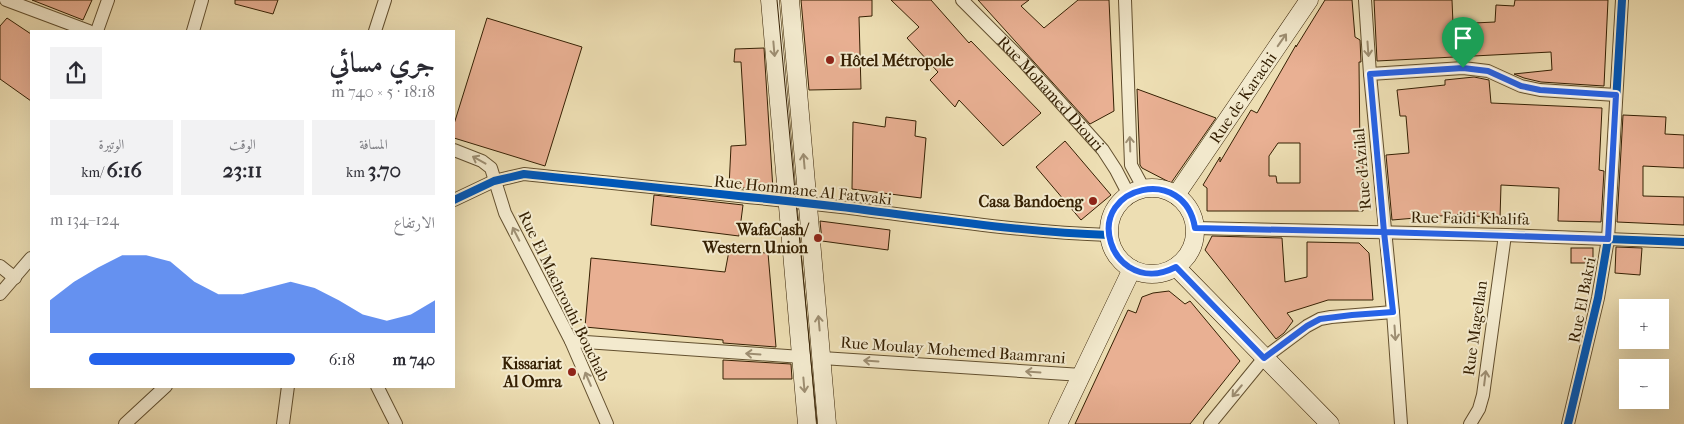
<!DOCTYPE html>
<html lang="ar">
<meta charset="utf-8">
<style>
:root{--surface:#fff;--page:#f2f2f3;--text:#2b2b33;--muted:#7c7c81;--accent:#2563eb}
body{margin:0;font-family:"IM FELL French Canon",Amiri,serif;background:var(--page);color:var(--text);direction:rtl;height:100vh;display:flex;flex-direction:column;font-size:19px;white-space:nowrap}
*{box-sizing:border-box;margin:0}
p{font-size:16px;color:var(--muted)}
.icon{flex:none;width:28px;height:28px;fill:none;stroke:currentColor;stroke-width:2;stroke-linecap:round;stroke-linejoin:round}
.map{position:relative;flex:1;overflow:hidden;direction:ltr}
.drawer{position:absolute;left:30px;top:30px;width:425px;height:358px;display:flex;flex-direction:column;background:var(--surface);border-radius:0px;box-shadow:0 5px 20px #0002;direction:rtl}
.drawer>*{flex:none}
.buttons{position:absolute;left:1619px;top:299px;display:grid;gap:10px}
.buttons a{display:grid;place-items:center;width:50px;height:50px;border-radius:0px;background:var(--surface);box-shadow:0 5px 20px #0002;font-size:25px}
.pin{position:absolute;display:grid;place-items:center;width:42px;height:42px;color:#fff;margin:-51px -21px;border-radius:50% 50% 50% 0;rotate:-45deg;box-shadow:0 0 5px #0007}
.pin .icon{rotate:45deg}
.round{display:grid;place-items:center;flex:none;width:52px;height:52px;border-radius:0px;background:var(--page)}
.headline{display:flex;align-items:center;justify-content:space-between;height:85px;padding:0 20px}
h1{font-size:28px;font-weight:700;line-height:38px}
.metrics{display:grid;grid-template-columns:repeat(3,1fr);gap:8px;height:85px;padding:5px 20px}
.metrics div{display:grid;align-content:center;border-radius:0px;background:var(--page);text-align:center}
.metrics b{font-size:21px;font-weight:700}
.metrics small{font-size:14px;font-weight:400}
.metrics p{font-size:14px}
.chart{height:140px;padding:10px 20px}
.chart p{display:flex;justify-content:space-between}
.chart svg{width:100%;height:90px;margin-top:5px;fill:var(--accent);opacity:.7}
ul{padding:0 20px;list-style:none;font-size:16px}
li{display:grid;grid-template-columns:80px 60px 1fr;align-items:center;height:38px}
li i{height:12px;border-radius:6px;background:var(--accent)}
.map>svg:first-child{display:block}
.building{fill:#e9b093;stroke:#352003;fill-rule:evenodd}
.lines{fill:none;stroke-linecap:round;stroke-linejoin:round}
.street-casing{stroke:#63502f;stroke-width:14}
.secondary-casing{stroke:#352003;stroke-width:19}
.street{stroke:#f3eace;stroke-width:12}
.secondary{stroke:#f3eace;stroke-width:18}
.tram{stroke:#352003;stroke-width:1}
.cycleway-casing{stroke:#f3eace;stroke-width:11}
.cycleway{stroke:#0057b8;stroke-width:8}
.oneway{stroke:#9e8f73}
.route-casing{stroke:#fff;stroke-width:10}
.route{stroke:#2563eb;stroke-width:6}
.poi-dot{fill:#8f2418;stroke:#f3eace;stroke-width:2}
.labels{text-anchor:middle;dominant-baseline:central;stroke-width:4;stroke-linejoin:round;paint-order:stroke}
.poi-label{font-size:16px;font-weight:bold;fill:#352003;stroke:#f3eace;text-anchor:end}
.street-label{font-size:16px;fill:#352003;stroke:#f3eace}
</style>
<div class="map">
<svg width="1684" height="424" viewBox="0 0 1684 424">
<rect width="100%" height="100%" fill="#eddeb3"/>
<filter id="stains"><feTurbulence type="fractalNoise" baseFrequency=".004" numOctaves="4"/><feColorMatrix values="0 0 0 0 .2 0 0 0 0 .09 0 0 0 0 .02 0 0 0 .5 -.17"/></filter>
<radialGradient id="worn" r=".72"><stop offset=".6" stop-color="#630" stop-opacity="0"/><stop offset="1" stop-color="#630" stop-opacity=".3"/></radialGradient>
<!-- building -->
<g class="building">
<polygon points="32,0 92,0 83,20"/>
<polygon points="235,0 278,0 273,14 235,4"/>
<polygon points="801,0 872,0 872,16 859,17 861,89 809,90"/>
<polygon points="891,0 931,0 969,43 971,41 1041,113 1003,146 959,100 955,107 930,80 938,72 907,38 919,27"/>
<polygon points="978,0 1029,0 1021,6 1044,28 1078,0 1109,0 1114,111 1090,124"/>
<path d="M1325 0H1352L1355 37 1360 40 1361 62H1359L1360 154H1363V211H1207V188L1203 185 1220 157V162L1251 110 1257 113 1296 45V47ZM1278 143H1300V183H1277L1276 176H1269V156Z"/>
<polygon points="1374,0 1452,0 1453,24 1495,22 1496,5 1514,6 1515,0 1608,0 1604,86 1541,82 1524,78 1514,74 1552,70 1551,52 1377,61"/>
<polygon points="7,18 31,34 31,101 0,79 0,26"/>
<polygon points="487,18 582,47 545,166 454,138 454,124"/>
<polygon points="764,48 773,190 729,187 731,146 746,145 741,62 734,62 735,49"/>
<polygon points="1474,77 1489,80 1491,103 1602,108 1599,170 1604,171 1601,222 1558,221 1559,188 1501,185 1500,218 1475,216 1475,213 1392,220 1386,155 1409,153 1406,116 1400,116 1397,90 1445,85 1445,80"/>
<polygon points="1137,89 1216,118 1171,183 1142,168 1140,165"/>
<polygon points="1623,115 1666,117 1665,134 1684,135 1684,168 1643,166 1643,196 1684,197 1684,225 1617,222"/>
<polygon points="886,117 916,121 915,136 926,138 921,198 852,189 853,122 885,127"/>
<polygon points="1065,141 1111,195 1081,220 1036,167"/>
<polygon points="654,195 743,205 739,236 651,225"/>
<polygon points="820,221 890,230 888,250 822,241"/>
<polygon points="1212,236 1282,238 1285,282 1307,277 1307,242 1359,243 1369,253 1373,300 1328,300 1287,313 1293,321 1284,333 1276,339 1205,250"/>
<polygon points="1616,247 1642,248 1640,275 1615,273"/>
<rect x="1571" y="248" width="22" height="15"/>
<polygon points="729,251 768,253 776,347 723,343 723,340 585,327 591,258 725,272"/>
<polygon points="1169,291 1185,304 1190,301 1240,361 1190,424 1075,424 1128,310 1136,313 1142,297 1153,293"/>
<polygon points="723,360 791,364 792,379 723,379"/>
</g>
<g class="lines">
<defs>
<g id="street">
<polyline points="6,0 89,31"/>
<path id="s1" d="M962 0 1022 60 1103 150 1116 170 1129 195"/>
<polyline points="1125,0 1131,165 1144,189"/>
<polyline points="1365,0 1370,74 1393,312 1401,424"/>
<polyline points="97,31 108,0"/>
<polyline points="193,31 202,0"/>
<polyline points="375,31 385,0"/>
<polyline points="1370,74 1463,68 1488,71 1521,86 1540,90 1616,95"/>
<polyline points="454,150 482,161 491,168 505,213 571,341 607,424"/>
<path d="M454 200 494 181 524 174C630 185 736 195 841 207 930 218 1019 232 1109 235"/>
<polyline points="1195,228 1505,235 1684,242"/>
<polyline points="0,266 15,278"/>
<polyline points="0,294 31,258"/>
<polyline points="571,341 802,357"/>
<polyline points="822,358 1082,375"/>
<polyline points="377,386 396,424"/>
<polyline points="125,424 166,386"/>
<polyline points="283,424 288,386"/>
<polyline points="1210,424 1264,358 1307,326 1320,319 1331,317 1393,312"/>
<polyline points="1470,424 1479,409 1483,395 1505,235"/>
<polyline points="1568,424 1598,298 1608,239 1622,0"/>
</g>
<g id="secondary">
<polyline points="770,0 807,424"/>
<polyline points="790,0 827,424"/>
<circle cx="1152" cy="231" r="43"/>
<path id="s2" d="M1176 195 1309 0"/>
<polyline points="1176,267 1330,424"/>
<polyline points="1058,424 1132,269"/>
</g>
</defs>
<!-- street casing -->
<use href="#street" class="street-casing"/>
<!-- secondary casing -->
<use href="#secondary" class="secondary-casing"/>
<!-- street -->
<use href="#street" class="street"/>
<!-- secondary -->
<use href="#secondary" class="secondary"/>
<!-- tram -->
<polyline class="tram" points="777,0 817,424"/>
<defs>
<g id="cycleway">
<path d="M454 200 494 181 524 174C630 185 736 195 841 207 930 218 1019 232 1109 235"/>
<polyline points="1195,228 1505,235 1684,242"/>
<polyline points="1568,424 1598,298 1608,239 1622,0"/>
</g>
</defs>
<!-- cycleway casing -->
<use href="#cycleway" class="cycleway-casing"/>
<!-- cycleway -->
<use href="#cycleway" class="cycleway"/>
</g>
<!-- one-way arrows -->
<defs><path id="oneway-shaft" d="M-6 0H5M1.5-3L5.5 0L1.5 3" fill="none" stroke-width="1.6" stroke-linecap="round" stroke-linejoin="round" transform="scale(1.25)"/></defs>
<g class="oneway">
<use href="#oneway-shaft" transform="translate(1282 40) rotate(-55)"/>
<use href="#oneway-shaft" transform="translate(774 49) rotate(85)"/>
<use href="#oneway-shaft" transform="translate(1368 49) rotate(86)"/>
<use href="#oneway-shaft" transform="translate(1130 144) rotate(-92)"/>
<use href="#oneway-shaft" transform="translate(479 160) rotate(-151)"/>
<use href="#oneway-shaft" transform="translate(804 161) rotate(-95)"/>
<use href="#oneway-shaft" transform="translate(516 234) rotate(-117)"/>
<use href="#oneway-shaft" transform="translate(819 323) rotate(-95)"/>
<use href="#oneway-shaft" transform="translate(1395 333) rotate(86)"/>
<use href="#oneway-shaft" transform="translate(753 354) rotate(-176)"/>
<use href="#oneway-shaft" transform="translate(871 361) rotate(-176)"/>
<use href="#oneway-shaft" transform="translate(1033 372) rotate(-176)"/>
<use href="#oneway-shaft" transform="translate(1485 378) rotate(-83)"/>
<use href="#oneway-shaft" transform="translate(588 379) rotate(-113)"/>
<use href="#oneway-shaft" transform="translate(804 385) rotate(85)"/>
<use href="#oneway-shaft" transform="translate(1237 391) rotate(130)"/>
</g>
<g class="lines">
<defs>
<path id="route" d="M1463 68 1370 74 1384 232 1195 228C1185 164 1093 186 1111 243 1114 253 1120 261 1129 267 1145 277 1160 275 1176 267L1264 358 1307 326 1320 319 1352 315 1393 312 1384 232 1608 239 1616 95 1540 90 1521 86 1488 71 1463 68"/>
</defs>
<!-- route casing -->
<use href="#route" class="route-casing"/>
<!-- route -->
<use href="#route" class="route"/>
</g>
<!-- markers -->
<g class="poi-dot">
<circle cx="830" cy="60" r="5"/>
<circle cx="1093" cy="201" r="5"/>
<circle cx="818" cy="238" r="5"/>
<circle cx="572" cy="372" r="5"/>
</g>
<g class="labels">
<!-- poi labels -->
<g class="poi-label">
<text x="840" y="60" text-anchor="start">Hôtel Métropole</text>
<text x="1083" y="201">Casa Bandoeng</text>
<text x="808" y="229">WafaCash/<tspan x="808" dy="18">Western Union</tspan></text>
<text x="562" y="363">Kissariat<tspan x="562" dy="18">Al Omra</tspan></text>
</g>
<!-- street labels -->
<g class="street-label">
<text stroke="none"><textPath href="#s1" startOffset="129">Rue Mohamed Diouri</textPath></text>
<text stroke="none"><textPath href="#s2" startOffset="118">Rue de Karachi</textPath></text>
<text transform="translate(1362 169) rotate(-95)">Rue d'Azilal</text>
<text transform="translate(803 190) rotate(6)">Rue Hommane Al Fatwaki</text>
<text transform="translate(1470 218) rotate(1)">Rue Faidi Khalifa</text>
<text transform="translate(564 296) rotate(64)">Rue El Machrouhi Bouchab</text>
<text transform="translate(1582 300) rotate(-79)">Rue El Bakri</text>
<text transform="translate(1475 328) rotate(-82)">Rue Magellan</text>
<text transform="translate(953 350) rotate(4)">Rue Moulay Mohemed Baamrani</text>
</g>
</g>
<rect width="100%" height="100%" filter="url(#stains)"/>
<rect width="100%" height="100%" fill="url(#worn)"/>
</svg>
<div class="buttons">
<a>+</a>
<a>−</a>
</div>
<div class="pin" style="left:1463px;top:68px;background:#1e9e55"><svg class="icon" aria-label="arrive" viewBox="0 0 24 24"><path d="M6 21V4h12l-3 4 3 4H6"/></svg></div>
<section class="drawer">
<div class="headline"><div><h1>جري مسائي</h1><p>18:18 · 5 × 740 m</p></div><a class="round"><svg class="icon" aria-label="share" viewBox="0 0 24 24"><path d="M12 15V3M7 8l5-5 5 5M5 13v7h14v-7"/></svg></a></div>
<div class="metrics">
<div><p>المسافة</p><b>3.70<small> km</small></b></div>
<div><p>الوقت</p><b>23:11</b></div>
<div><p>الوتيرة</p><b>6:16<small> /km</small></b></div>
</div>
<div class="chart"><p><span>الارتفاع</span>124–134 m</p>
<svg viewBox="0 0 160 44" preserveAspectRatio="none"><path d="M0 44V28L10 19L20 12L30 6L40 6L50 9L60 19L70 25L80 25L90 22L100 19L110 22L120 28L130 35L140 38L150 35L160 28V44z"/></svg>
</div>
<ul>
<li><b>740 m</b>6:18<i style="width:84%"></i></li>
</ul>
</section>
</div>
